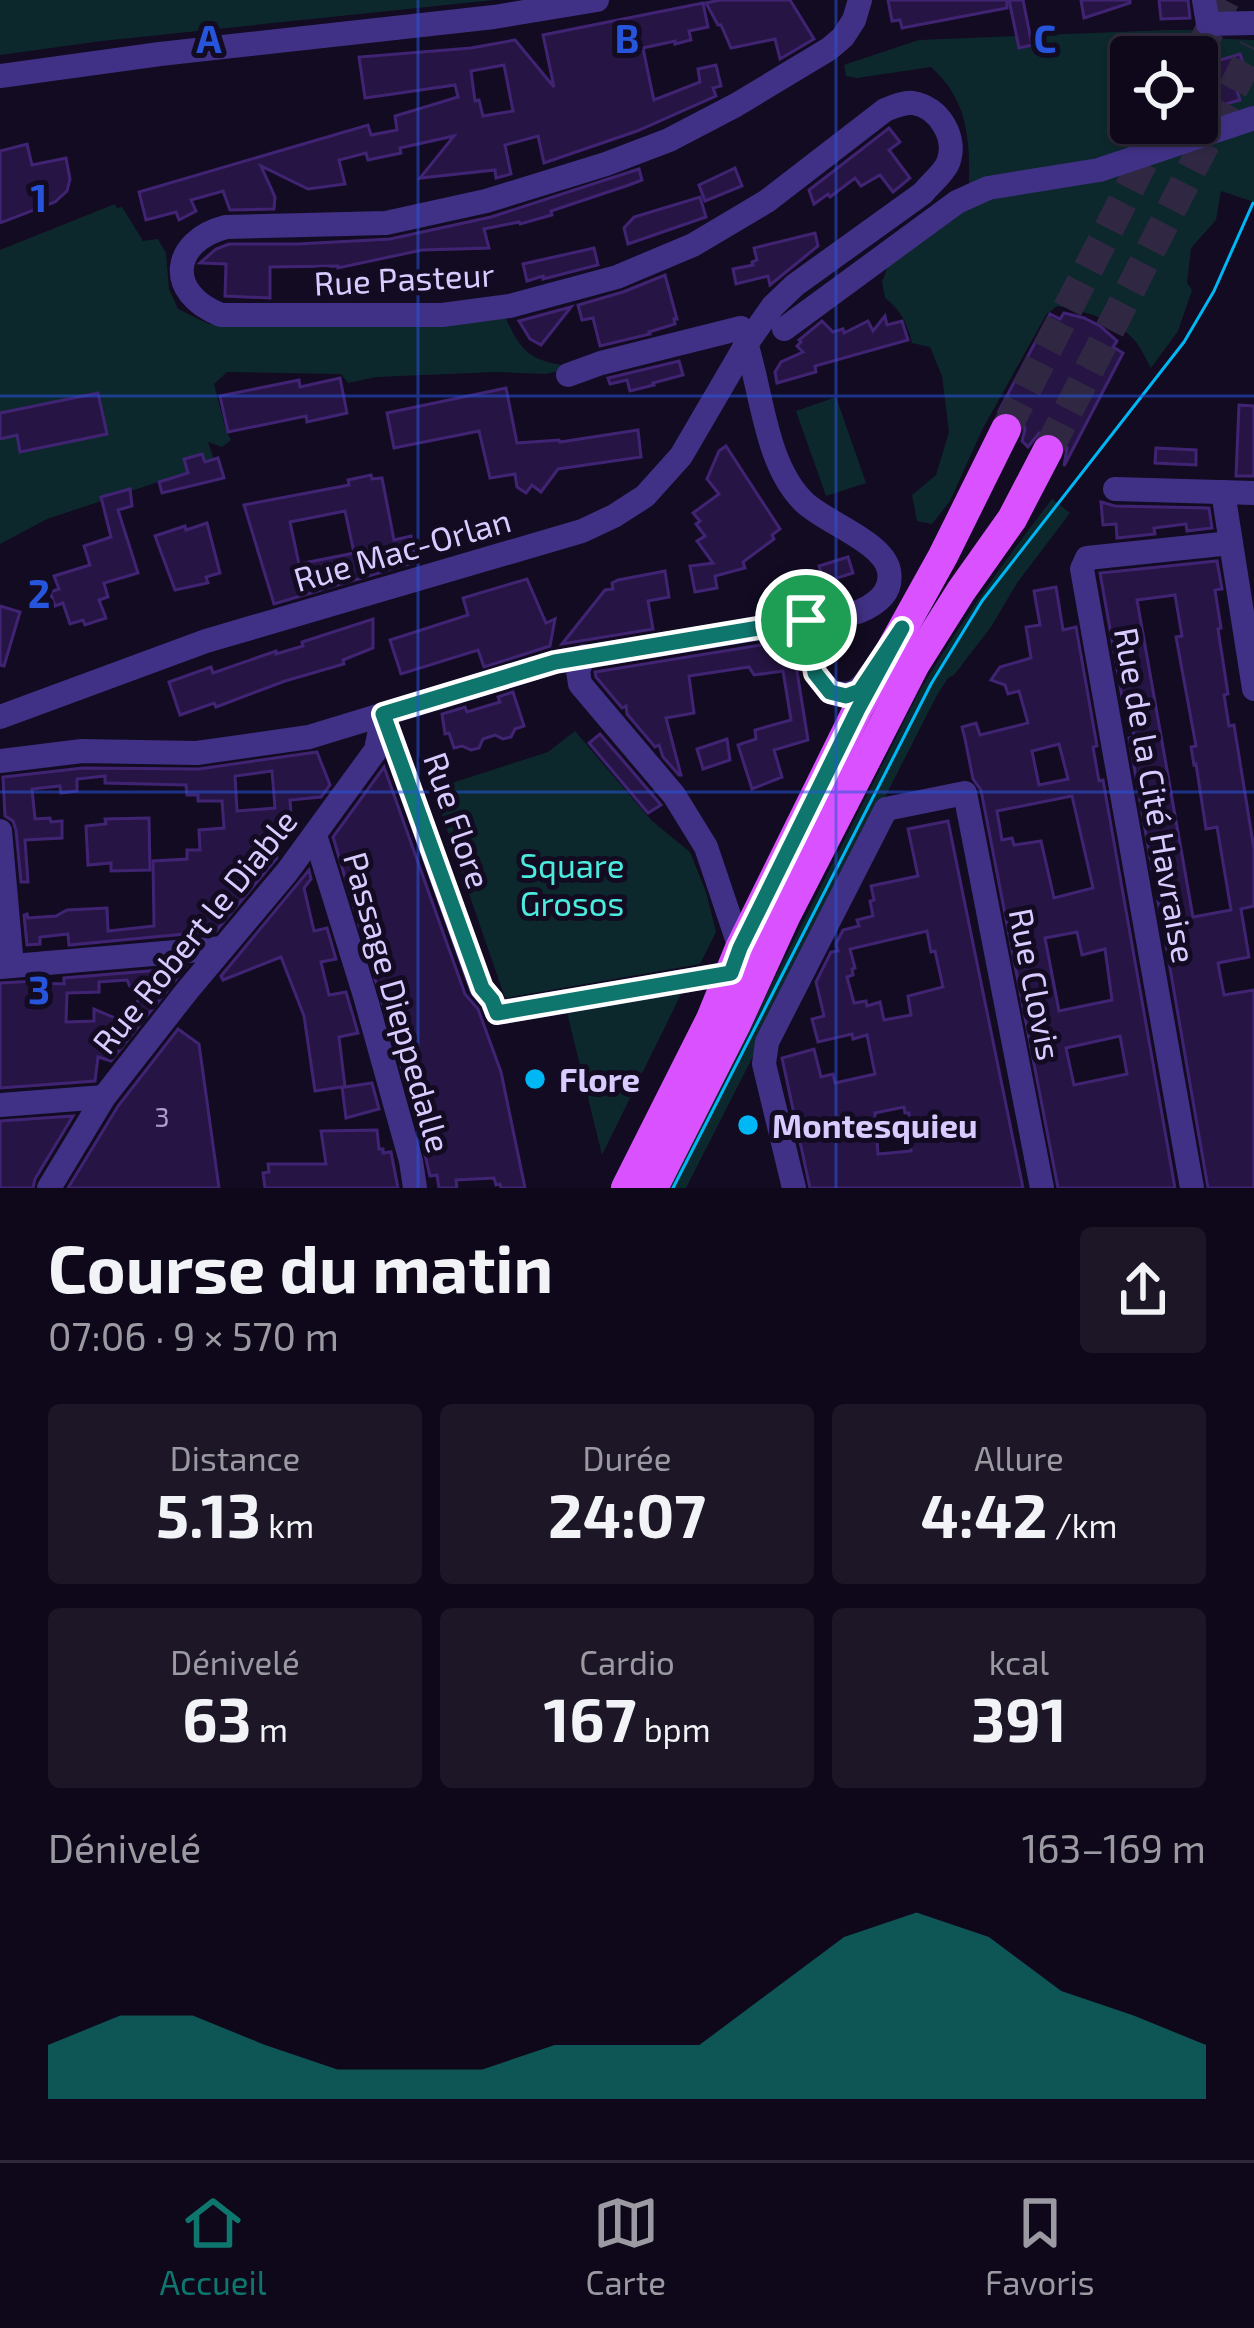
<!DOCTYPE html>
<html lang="fr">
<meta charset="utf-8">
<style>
:root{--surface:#0e081a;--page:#1c1627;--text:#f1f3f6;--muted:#9b9aa2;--line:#2e2939;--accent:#0f766e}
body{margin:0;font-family:"Exo 2",sans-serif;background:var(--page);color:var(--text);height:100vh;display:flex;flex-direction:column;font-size:45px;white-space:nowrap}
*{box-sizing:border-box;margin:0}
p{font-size:39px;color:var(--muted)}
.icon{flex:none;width:66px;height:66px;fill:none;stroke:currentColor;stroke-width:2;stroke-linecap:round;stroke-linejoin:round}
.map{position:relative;height:1188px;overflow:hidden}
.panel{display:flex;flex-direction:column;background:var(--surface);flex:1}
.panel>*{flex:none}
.controls{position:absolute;left:1110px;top:36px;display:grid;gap:24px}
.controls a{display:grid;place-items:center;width:108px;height:108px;border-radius:12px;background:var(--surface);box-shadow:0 3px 9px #0004,0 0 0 3px var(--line);font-size:60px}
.pin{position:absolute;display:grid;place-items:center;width:102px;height:102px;color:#fff;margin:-51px;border:6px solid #fff;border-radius:50%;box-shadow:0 3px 12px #0007}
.round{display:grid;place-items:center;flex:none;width:126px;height:126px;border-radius:12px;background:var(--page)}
.overview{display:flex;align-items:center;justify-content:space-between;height:204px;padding:0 48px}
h1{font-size:66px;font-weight:700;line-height:90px}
.metrics{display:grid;grid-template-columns:repeat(3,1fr);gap:18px;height:204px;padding:12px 48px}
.metrics div{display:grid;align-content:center;border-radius:12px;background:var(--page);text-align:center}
.metrics b{font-size:60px;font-weight:700}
.metrics small{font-size:33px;font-weight:400}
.metrics p{font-size:33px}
.chart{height:336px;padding:24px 48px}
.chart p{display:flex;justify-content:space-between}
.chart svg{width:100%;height:216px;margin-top:12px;fill:var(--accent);opacity:.7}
.menu{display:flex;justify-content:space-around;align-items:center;height:168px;border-top:3px solid var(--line);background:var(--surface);font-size:33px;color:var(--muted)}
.menu a{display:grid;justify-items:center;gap:6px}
.menu .on{color:var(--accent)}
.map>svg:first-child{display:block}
.green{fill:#0d282c;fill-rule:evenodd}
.building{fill:#261544;stroke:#402473;stroke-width:3;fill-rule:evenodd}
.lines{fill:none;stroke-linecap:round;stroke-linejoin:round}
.major-tunnel{stroke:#302843;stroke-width:30;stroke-dasharray:30 15;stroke-linecap:butt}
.minor{stroke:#413186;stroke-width:24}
.major{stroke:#da52ff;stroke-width:30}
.tram{stroke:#00b7f6;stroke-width:3}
.route-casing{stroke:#fff;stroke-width:24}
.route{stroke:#0f766e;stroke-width:15}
.grid{fill:none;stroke:#2654da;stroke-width:3;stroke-opacity:0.55}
.poi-dot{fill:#00b7f6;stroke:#120b22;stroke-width:4.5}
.labels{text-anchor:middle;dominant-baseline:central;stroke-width:10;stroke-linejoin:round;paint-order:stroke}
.number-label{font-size:27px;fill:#ac9ed0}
.street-label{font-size:33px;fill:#d9cbff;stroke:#120b22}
.park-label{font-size:33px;fill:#4bebdd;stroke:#120b22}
.poi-label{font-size:33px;font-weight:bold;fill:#d9cbff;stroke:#120b22;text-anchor:start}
.grid-label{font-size:39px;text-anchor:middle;font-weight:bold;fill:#2654da;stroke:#120b22;stroke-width:10;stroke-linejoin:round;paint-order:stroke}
</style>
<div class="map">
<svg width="1254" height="1188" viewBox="0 0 1254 1188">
<rect width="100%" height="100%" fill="#120b22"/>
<!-- green -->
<g class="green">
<polygon points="0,0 494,0 102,41 0,55"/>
<path d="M1167 30H1191L1205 38 1254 40V202L1221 191 1216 220 1191 248 1187 283 1192 290 1178 331 1151 368C1146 360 1142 349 1136 342 1118 320 1084 311 1057 306L1046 315 982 430 950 501 932 524 917 521 912 495 936 475 949 432 942 376 930 347 912 343C907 323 901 310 885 298L882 282 888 266 969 189C970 141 969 101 931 67L857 78 846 76 844 65 919 40ZM1131 57H1197V123H1131Z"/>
<path d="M115 204 117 208 122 207 143 241 158 239 166 253 169 289 178 309 209 324 262 326 505 317C524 357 531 360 574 367L546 374 495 372 376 377 348 383 341 374 227 372 214 384 226 431 231 440 222 447 208 442 215 463 47 519 0 544V250Z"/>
<polygon points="836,397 866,483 826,496 796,411"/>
<path d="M1052 499 1070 513 1017 583 991 627 954 675 948 678 937 695 686 1188H669L918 694C959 624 1002 564 1052 499Z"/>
<polygon points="575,731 651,820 690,852 706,892 716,932 700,964 505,998 433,789 548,752"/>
<polygon points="685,986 602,1155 566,1008"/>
</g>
<!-- building -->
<g class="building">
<polygon points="720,0 790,0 814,39 780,59 775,39 731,48 721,25 718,25 706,3"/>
<polygon points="888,0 1007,0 1007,8 902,28 900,20 892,21"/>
<polygon points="1009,0 1023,0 1032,45 1019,48"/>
<polygon points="1081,0 1130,0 1130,3 1084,18"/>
<polygon points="1159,0 1188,0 1190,18 1161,19"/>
<path d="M703 3 708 27 689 31 691 40 675 44V41L643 48 650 82 654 100 700 82 698 69 716 65 721 86 713 88 716 96 637 131 544 163 538 136 505 145 511 174 496 178 495 170 420 178 454 136 400 148 401 153 368 160 366 153 339 160 345 184 308 189 261 166 275 197 274 209 230 210 223 191 191 200 196 211 179 220 176 212 146 220 139 192 368 125 371 135 397 130 395 116 458 97 455 85 365 98 359 57 471 48 515 40 554 87 543 35ZM504 65 513 111 483 116 479 100 475 101 471 71Z"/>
<polygon points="1240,54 1248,77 1234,82 1240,100 1197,112 1197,67"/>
<polygon points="889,128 900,142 889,150 910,178 893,192 880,175 861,186 855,178 830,197 828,194 814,204 809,190"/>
<polygon points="27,144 32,165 66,158 70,179 67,191 55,202 0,223 0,151"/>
<polygon points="735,168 742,186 705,201 699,185"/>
<polygon points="639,169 642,180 629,185 551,211 552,215 520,224 519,222 484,229 489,248 422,250 338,268 338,266 270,267 270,298 225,296 226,264 200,263 216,249 229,244 298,244 390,239 491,217"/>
<polygon points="700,197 706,217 628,244 624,228 634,217"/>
<polygon points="815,233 818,246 770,285 768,276 736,284 733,269 753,265 752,262 757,260 754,248"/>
<polygon points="594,248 598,265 543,279 543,276 527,281 523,264"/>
<polygon points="665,275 677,319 674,319 675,324 649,332 650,334 600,346 593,318 582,320 578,305 623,292"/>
<polygon points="571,307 541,345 530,339 519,321"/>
<polygon points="1064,313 1084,318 1100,326 1117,341 1113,347 1123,353 1064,466 1067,448 1058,433 1048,431 1039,433 1028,447 1022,441 1025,429 1021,417 1014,411 999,411 1050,314 1060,319"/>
<polygon points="885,316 887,325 902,321 908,340 815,366 816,372 777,383 775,372 781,362 803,352 797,346 801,342 799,340 822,321 833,332 843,329 844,333 868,321 873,331"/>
<polygon points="679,361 683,375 653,383 654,385 630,391 627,380 610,384 608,378"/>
<polygon points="340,378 347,413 307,422 306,416 228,432 220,396 299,380 300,387"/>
<polygon points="506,388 517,443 559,440 560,442 638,430 641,457 558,469 541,492 532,485 526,493 517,487 515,474 490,478 479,431 394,448 387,413"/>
<polygon points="98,393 107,434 20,452 17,435 0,439 0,413"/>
<polygon points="1239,405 1254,406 1254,476 1236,476"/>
<polygon points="726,446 780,529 772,535 774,539 743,562 745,568 715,576 717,588 695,592 690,566 713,563 697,541 705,536 696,524 700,521 693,513 719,494 707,479 719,451"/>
<polygon points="1156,448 1196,450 1196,465 1155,463"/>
<polygon points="202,454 205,462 218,458 224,478 162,493 159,482 188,473 184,459"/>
<path d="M371 475 372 479 382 478 394 540 411 536 416 562 274 604 244 505 349 485 348 480ZM345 511 354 553 299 564 290 522Z"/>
<polygon points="130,489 132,506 118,510 138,573 104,583 108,597 99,600 106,618 85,625 83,620 70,624 63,603 55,606 50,592 59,589 54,576 90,565 84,546 111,537 101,497"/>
<polygon points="1101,502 1115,506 1209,508 1212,528 1187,531 1186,524 1154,528 1155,534 1117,538 1116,524 1103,525"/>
<polygon points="207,523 220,573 206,577 208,583 175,590 155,536 185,526 186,530"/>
<polygon points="848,557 853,573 824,582 819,566"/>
<path d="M1217 561 1222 589 1215 590 1221 628 1218 629 1228 694 1224 695 1229 726 1234 725 1254 849V906L1241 909 1249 957 1218 963 1224 995 1254 990V1188H1208L1166 945 1175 944 1169 910 1160 912 1157 897 1167 895 1161 867 1152 869 1129 738 1134 737 1130 707 1124 708 1100 573ZM1175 595 1182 636 1176 637 1196 746 1191 747 1194 765 1196 764 1206 829 1217 827 1231 910 1193 917 1137 600Z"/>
<polygon points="665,571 669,597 648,601 653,629 562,644 605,590 613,589 612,583 618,580"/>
<polygon points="527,579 546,623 555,619 550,646 484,667 478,650 401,674 390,640 468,615 463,598"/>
<path d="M1056 587 1063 630 1076 627 1097 746 1093 747 1099 781 1103 780 1175 1188H1058L981 790 973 779 965 739 962 727 976 723 980 735 1028 723 1019 691 1008 694 1005 685 991 680 1000 667 1031 658 1026 627 1040 625 1034 591ZM1059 744 1068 779 1039 785 1032 751ZM1072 796 1093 888 1054 898 1041 841 1014 845 1012 838 1002 840 997 811ZM1077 932 1082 955 1105 949 1112 1000 1059 1011 1045 938ZM1120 1036 1127 1074 1074 1085 1066 1048Z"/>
<polygon points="0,606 20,612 4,666 0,665"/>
<polygon points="373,619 373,648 343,660 344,664 285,681 216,707 214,703 180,715 169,682 211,667 213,673 276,651 276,654 303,646 302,642"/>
<polygon points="792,640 808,740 774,750 782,777 752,789 738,745 756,739 755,730 791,720 783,671 754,675 749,667 689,676 694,713 666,718 681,775 679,775 663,757 659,745 655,747 627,714 626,706 622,708 596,677 595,672"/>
<polygon points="513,692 524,726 515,729 511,737 503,739 495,735 483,739 479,748 471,750 462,746 454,748 449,733 445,734 442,714 465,707 467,712 500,702 498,697"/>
<polygon points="600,734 632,771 661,805 648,813 589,743"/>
<polygon points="727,739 730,760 703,769 697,749"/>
<path d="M317 752 330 785 321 797 290 800 292 829 270 831 277 858 216 931 69 945 68 934 40 937V944L27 945 24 915 27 914 28 918 56 916 67 910 107 908 108 931 154 926 153 861 187 859V850H200L199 830 224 828 222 801H198V795H187L186 785 105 783V776L77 779V791L61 793 60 786 32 789 35 819 50 818 51 822 62 821V838L25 840 28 882H21L16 830 13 821 5 816 3 777 83 768 199 769ZM272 771 275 808 237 811 235 776Z"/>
<polygon points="384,767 465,994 478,1009 501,1072 525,1188 501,1188 500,1184 496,1185 494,1178 456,1180 457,1188 439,1188 437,1175 430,1176 419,1129 431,1129 428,1096 411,1100 333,837"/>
<polygon points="149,818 150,870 111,871 111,863 88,865 86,826 106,824 105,819"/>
<path d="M948 821 1023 1188H810L782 1058 814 1049 821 1077 833 1074 835 1083 875 1074 867 1035 853 1039 852 1034 818 1042 812 1019 824 1016 816 982 831 952 838 951 836 944 843 930 859 926 857 920 873 916 870 901 874 900 871 886 918 876 908 829ZM927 931 931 952 935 951 943 987 908 996 911 1015 884 1020 880 1002 867 1006 866 1001 854 1003 847 977 853 975 852 969 855 968 850 949ZM904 1107 905 1113H909L911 1151 878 1154 875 1113Z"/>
<polygon points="309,870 311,879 304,888 314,931 327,928 336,959 321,962 329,995 346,992 358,1033 339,1037 345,1087 372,1083 379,1109 346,1118 342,1087 315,1091 304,1016 281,957 223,980 221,976"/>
<path d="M185 968 111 1061 98 1057 95 1081 0 1088V983L36 981V983L64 984V978ZM127 980 131 989 148 988 122 1021 94 1009V1021L66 1022 67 993 99 992V982Z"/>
<polygon points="178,1029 199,1044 219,1188 68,1188 118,1106"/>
<polygon points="73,1116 35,1179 33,1188 0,1188 0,1121"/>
<polygon points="377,1130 379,1149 383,1149 383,1153 391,1152 398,1188 265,1188 263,1173 269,1172 268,1164 326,1164 321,1131"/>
</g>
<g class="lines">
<!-- major-tunnel -->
<g class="major-tunnel">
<polyline points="1196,57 1225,0"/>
<polyline points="1006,429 1163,123"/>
<polyline points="1048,450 1254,48"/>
</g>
<!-- minor -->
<g class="minor">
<polyline points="1204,0 1208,24 1254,23"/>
<polyline points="0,76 160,54 494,17 597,0"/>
<polyline points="784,329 957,202 988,188 1099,170 1254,118"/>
<polyline points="1115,489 1254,493"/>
<polyline points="1223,492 1254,689"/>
<path d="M806 620 815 673 830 692C852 697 859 692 871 674"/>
<polyline points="584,656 578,671 580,684 674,795 706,847 740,948"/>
<polyline points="383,714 481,988 492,1000 497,1013 731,973"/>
<path d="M0 717 206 641 582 531 614 516 645 496 681 456 747 343 773 306 795 285 923 193C930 184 943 174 948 163 958 138 939 107 913 103 903 102 893 107 885 110L767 201 693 245 617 277 510 306 442 315H221C165 293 171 241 226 227L386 223 486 201 606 164 669 140 736 105 829 49 843 37 854 20 860 0"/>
<path d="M0 761 82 751 197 753 309 737 555 662 858 612C875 605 893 593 889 571 884 542 824 522 804 502 762 461 762 381 741 328L601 363 568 375"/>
<polyline points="0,831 12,966"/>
<polyline points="315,835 365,996 411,1161 415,1188"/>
<polyline points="0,967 223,948"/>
<polyline points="0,1105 104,1097"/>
<polyline points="49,1188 104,1097 187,991 287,872 376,750 383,714"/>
<polyline points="794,1188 764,1064 767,1042 886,809 965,793 1042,1188"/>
<polyline points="1192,1188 1082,569 1087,558 1231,543"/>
</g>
<!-- major -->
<g class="major">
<polyline points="626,1188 711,1019 740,948 858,709 943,556 1006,429"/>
<polyline points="653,1188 736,1024 785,917 915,664 961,591 1012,519 1048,450"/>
</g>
<!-- tram -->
<polyline class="tram" points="673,1188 931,684 982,601 1184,342 1214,291 1253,203"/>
</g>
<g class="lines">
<defs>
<polygon id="route" points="806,620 815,673 830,692 846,696 860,691 902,628 858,709 740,948 731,973 497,1013 492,1000 482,988 383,714 555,662"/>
</defs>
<!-- route casing -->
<use href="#route" class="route-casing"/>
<!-- route -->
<use href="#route" class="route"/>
</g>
<!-- grid -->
<path class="grid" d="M418 0V1188M836 0V1188M0 396H1254M0 792H1254"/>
<!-- markers -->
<g class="poi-dot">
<circle cx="535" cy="1079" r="12"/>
<circle cx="748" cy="1125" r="12"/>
</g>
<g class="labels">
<!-- number labels -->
<g class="number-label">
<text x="162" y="1116">3</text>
</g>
<!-- street labels -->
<g class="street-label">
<text transform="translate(404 278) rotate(-3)">Rue Pasteur</text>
<text transform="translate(402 549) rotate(-16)">Rue Mac-Orlan</text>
<text transform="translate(1156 795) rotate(80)">Rue de la Cité Havraise</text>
<text transform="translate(458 820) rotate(71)">Rue Flore</text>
<text transform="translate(194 931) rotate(-51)">Rue Robert le Diable</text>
<text transform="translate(1036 984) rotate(79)">Rue Clovis</text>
<text transform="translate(398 1002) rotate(74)">Passage Dieppedalle</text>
</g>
<!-- park labels -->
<g class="park-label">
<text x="572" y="865">Square<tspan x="572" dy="38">Grosos</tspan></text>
</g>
<!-- poi labels -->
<g class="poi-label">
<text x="559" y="1079">Flore</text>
<text x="772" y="1125">Montesquieu</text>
</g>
</g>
<g class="grid-label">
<text x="209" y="53">A</text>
<text x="627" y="53">B</text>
<text x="1045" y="53">C</text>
<text x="39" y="212">1</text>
<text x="39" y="608">2</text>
<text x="39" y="1004">3</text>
</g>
</svg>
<div class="controls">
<a><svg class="icon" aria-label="locate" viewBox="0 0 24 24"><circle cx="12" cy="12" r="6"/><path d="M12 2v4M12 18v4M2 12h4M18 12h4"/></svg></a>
</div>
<div class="pin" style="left:806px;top:620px;background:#1e9e55"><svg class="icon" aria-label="arrive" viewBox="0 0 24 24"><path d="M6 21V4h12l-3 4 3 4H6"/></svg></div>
</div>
<section class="panel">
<div class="overview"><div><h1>Course du matin</h1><p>07:06 · 9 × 570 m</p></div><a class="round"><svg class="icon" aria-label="share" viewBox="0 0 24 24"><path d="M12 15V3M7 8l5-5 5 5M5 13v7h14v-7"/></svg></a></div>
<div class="metrics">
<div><p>Distance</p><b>5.13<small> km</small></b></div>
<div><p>Durée</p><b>24:07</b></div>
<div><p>Allure</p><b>4:42<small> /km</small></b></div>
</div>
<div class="metrics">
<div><p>Dénivelé</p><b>63<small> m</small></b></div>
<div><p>Cardio</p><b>167<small> bpm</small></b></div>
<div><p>kcal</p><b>391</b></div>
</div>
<div class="chart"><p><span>Dénivelé</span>163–169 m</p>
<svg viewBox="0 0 160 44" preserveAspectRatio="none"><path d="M0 44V33L10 27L20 27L30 33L40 38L50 38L60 38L70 33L80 33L90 33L100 22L110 11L120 6L130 11L140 22L150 27L160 33V44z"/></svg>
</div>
</section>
<nav class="menu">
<a class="on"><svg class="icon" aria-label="home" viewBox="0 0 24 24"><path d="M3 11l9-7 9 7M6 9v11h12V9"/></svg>Accueil</a>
<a><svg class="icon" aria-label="map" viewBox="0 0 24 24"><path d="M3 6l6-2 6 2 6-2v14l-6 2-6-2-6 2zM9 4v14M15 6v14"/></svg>Carte</a>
<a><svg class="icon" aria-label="saved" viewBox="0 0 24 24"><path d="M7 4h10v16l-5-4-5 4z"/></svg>Favoris</a>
</nav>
